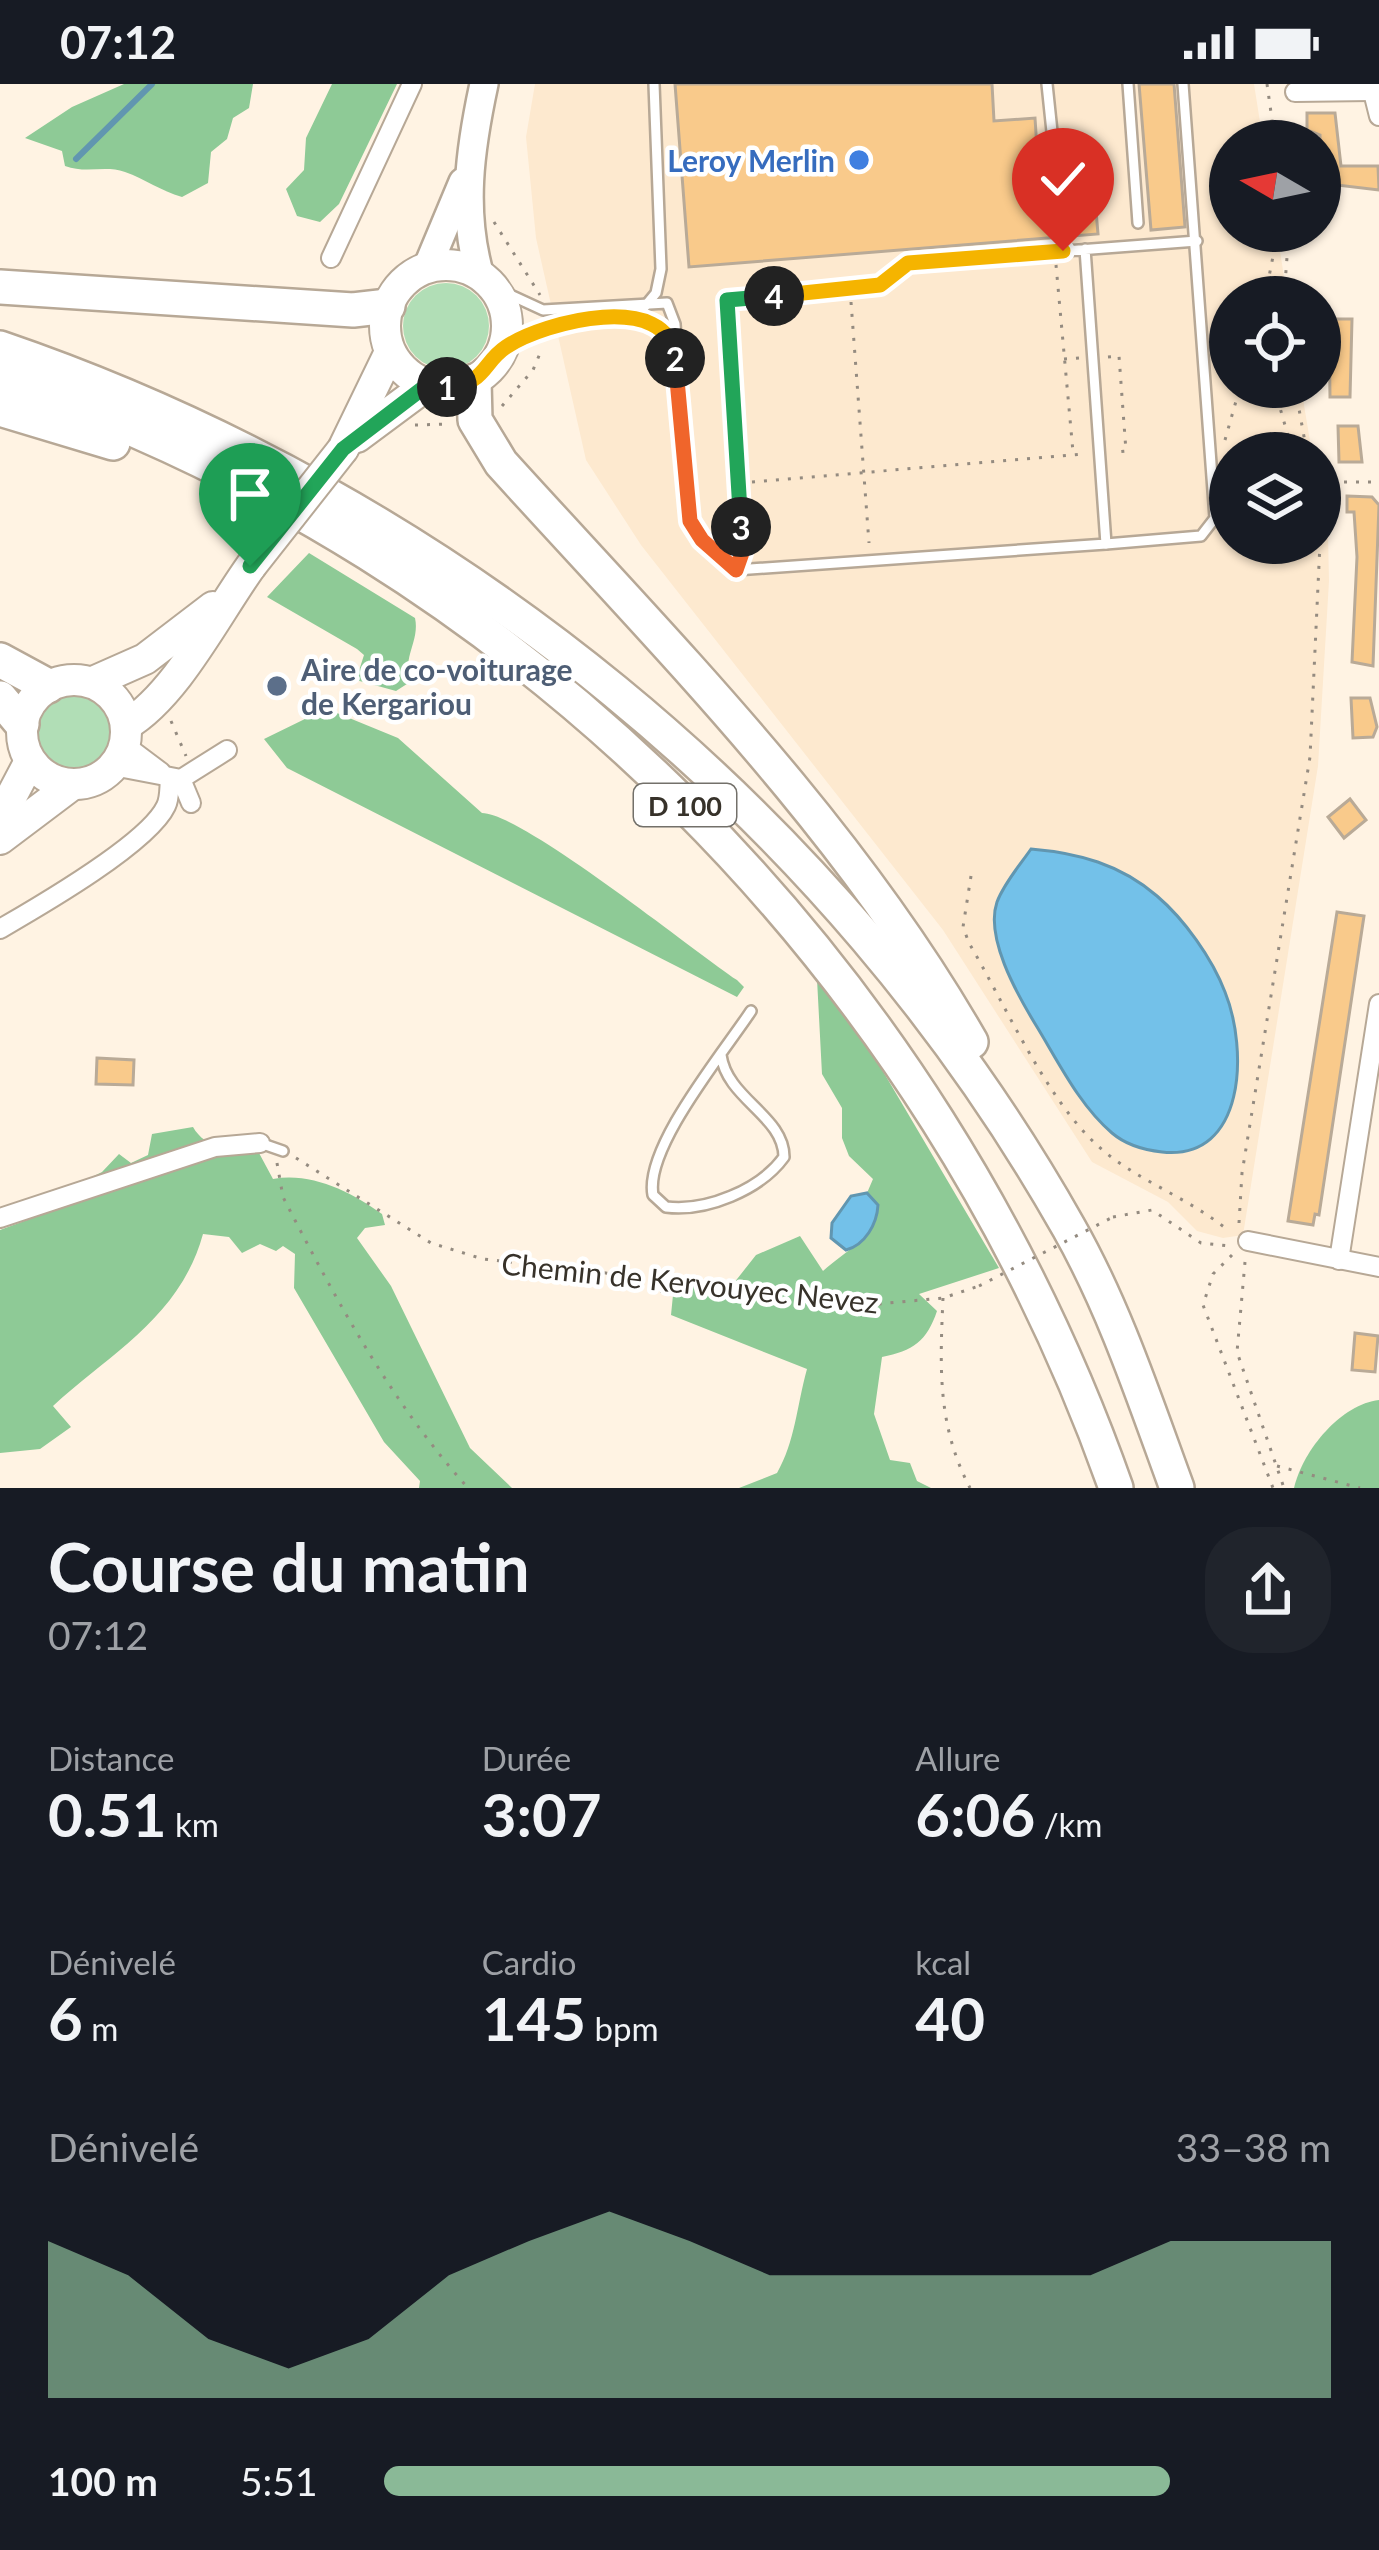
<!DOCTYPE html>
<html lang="fr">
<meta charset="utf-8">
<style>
:root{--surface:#171b24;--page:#20242c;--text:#f1f3f6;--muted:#9ea1a6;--accent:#8ab997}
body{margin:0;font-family:Lato,sans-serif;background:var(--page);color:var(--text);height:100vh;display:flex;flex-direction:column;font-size:45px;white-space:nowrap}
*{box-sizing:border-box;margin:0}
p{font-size:39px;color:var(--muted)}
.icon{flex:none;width:66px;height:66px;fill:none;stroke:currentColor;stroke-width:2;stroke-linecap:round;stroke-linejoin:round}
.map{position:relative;height:1404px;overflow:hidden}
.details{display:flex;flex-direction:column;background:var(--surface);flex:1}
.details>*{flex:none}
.needle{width:78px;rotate:279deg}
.tools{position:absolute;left:1209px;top:36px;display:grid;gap:24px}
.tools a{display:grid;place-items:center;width:132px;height:132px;border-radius:50%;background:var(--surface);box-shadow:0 3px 9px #0004;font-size:60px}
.pin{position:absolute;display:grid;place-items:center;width:102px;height:102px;color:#fff;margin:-123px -51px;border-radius:50% 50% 50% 0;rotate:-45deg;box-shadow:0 0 12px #0007}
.pin .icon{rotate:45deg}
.km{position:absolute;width:60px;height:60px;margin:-30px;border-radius:50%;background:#222;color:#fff;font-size:33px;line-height:60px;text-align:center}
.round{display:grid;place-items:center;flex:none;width:126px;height:126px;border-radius:48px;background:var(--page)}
.overview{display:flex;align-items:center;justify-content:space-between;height:204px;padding:0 48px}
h1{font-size:66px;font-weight:700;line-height:90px}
.metrics{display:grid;grid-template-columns:repeat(3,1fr);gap:18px;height:204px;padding:12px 48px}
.metrics div{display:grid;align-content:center}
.metrics b{font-size:60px;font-weight:700}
.metrics small{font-size:33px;font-weight:400}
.metrics p{font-size:33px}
.chart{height:336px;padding:24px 48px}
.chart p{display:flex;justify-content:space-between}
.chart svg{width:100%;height:216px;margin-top:12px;fill:var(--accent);opacity:.7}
ul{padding:0 48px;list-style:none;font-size:39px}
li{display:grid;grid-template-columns:192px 144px 1fr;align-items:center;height:90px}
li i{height:30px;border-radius:15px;background:var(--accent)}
.status{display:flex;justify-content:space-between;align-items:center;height:84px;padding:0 60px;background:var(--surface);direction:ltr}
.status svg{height:33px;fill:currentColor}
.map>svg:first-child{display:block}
.built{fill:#fde9cf}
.green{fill:#b1deb6}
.forest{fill:#8eca96}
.water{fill:#73c1e9;stroke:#6196b0;stroke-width:3}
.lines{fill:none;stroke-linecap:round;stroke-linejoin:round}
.stream{stroke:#6196b0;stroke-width:6}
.building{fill:#f9ca8b;stroke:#b9aa97;stroke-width:3}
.lane-casing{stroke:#b7a896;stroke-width:14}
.street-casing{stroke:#b7a896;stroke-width:22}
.secondary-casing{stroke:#b7a896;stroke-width:32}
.primary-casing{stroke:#b7a896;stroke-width:34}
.highway-casing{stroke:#b7a896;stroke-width:38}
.path{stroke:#948b80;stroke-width:3;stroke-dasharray:3 9;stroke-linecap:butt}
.lane{stroke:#fff;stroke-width:9}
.street{stroke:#fff;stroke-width:18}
.secondary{stroke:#fff;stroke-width:27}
.primary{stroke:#fff;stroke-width:30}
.highway{stroke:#fff;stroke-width:33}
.primary-bridge-casing{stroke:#b7a896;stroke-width:34;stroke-linecap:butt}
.path-bridge{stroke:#948b80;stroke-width:3;stroke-dasharray:3 9;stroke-linecap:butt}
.primary-bridge{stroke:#fff;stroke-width:30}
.split-1-casing{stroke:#fff;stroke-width:24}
.split-2-casing{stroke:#fff;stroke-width:24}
.split-3-casing{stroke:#fff;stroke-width:24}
.split-4-casing{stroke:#fff;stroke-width:24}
.split-5-casing{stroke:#fff;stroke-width:24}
.split-1{stroke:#22a559;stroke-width:15}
.split-2{stroke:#f5b400;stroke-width:15}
.split-3{stroke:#f0652b;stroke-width:15}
.split-4{stroke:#22a559;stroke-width:15}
.split-5{stroke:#f5b400;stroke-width:15}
.shop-dot{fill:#3f7fe0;stroke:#fff;stroke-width:4.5}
.service-dot{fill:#5c6f8a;stroke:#fff;stroke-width:4.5}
.labels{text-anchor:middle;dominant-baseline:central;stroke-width:9;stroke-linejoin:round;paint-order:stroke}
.shield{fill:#fff;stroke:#73706a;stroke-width:3}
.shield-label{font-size:27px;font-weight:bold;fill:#37322a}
.shop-label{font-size:30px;font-weight:bold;fill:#366cbe;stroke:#fff;text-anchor:end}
.service-label{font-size:30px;font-weight:bold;fill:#4e5e75;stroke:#fff;text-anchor:start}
.street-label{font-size:30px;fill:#37322a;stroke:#fff}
</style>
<div class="status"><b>07:12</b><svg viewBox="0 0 49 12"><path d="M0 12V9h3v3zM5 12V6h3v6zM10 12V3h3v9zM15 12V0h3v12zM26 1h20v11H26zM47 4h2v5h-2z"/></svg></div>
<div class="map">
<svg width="1379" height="1404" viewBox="0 0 1379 1404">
<rect width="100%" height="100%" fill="#fff3e3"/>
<!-- built -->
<polygon class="built" points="535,0 1254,0 1263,57 1230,57 1230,147 1277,147 1287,213 1230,213 1230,303 1301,303 1312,369 1230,369 1230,459 1320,459 1320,418 1328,450 1329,497 1318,682 1243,1151 1223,1154 1197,1147 1168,1118 1092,1078 943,846 641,461 586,376 536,154 526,53"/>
<!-- green -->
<g class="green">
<circle cx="446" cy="242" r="43"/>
<circle cx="74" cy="647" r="38"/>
</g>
<!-- forest -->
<g class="forest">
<path d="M124 0H253L249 24 233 34 227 55 211 68 208 99 182 113C161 107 145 95 125 88 105 81 86 90 65 82L62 67 25 54 72 23Z"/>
<polygon points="332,0 397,0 339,120 320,138 297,132 286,105 304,86 306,54"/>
<path d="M309 469 415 534C420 557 402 573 410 598L396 607 356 596 364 571 357 565 267 513Z"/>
<path d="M337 629 398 654 482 729C522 729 691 865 737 896L744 903 737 913 287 684 264 655 309 633Z"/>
<path d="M817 895 858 945 999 1184 919 1210 937 1227C927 1257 913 1267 882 1273L874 1330 890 1376 910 1379 917 1397 931 1404H739L777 1389C795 1358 797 1321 807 1285L671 1231 674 1201 730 1204 756 1171 800 1152 823 1187C844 1168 877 1152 878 1121L867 1109 873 1095 849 1072 842 1054V1024L822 990Z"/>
<path d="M193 1043C206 1066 234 1067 259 1069L273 1095C312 1088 351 1108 382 1130L385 1141 365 1144 357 1154 391 1202 470 1364 512 1404H419L420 1397 384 1358 294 1204 295 1170 283 1162 276 1167 260 1160 242 1169 229 1153 203 1150C180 1233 112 1268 53 1322L71 1343 40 1365 0 1369V1146L73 1119 78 1100 102 1088 119 1070 131 1079 148 1071 152 1050Z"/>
<path d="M1379 1316V1404H1294C1303 1365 1342 1320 1379 1316Z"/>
</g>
<!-- water -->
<g class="water">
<path d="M1031 765C1078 769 1120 780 1157 812 1184 835 1212 874 1225 908 1248 965 1246 1077 1162 1068 1144 1066 1126 1061 1112 1049 1078 1020 1057 975 1034 938 1016 908 985 853 997 818 1004 799 1020 781 1031 765Z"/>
<path d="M867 1109 878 1121C877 1140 865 1161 846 1166L831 1154 832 1139 851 1112Z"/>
</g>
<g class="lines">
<!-- stream -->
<polyline class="stream" points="76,75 152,0"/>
</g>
<!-- building -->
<g class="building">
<polygon points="675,0 992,0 994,37 1035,34 1041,126 1062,133 1074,123 1073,116 1095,115 1098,150 689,183"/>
<polygon points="1139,0 1174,0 1185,143 1151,146"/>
<polygon points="1307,29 1335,29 1341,82 1378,82 1379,106 1320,99 1320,51 1307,46"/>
<polygon points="1329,235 1352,235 1350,313 1330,313"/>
<polygon points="1338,342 1358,342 1362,378 1339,378"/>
<polygon points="1347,412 1372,413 1379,421 1373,582 1352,578 1357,473 1354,428 1347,428"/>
<polygon points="1351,614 1370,614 1377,643 1373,653 1353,654"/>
<polygon points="1350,715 1366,736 1344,754 1328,733"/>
<polygon points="1337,828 1364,832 1319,1131 1315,1130 1313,1141 1288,1137"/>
<polygon points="97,974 134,976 133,1001 96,1000"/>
<polygon points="1355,1249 1378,1252 1375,1288 1352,1286"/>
</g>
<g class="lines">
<defs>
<g id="lane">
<polyline points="1047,0 1060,124"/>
<polyline points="1128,0 1138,139"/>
<polyline points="1085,165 1106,460 736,486 742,469 727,216 881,201 908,179 1197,157"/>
<polyline points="493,203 543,226 667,219 675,240 690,437 702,456 736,486"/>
<polyline points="637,232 656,209 661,185 654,0"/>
<path d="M503 264C552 246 633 208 673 255"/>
<polyline points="1106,460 1201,452 1215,434 1183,0"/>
<path d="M721 971C727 1015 784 1032 784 1073 760 1106 706 1128 666 1123L653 1111C644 1064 724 968 751 927"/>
<polyline points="260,1059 283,1067"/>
</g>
<g id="street">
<polyline points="1371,0 1379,32"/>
<polyline points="1295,8 1371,7"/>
<polyline points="331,174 412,0"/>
<polyline points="125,661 161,688"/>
<polyline points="113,682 181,695 227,666"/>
<polyline points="181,695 191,719"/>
<path d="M0 845C38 823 148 760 166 722 170 714 169 704 170 695"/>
<polyline points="0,1134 215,1063 260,1059"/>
<polyline points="1248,1157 1379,1183"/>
<polyline points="1339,1176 1379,920"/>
</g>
<g id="secondary">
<polyline points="427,184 463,98"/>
<path d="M480 192C461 127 470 65 484 0"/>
</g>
<g id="primary">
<circle cx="446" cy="242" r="61"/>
<polyline points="357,353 427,301"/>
<polyline points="343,365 390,268"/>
<circle cx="74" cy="648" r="52"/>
<polyline points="93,598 145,575 213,523"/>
<path d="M126 641C176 612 217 529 251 482"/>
<polyline points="0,734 30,677"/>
<polyline points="0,755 73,700"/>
</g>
<g id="highway">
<polyline points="0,203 353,226 388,222"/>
<path d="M0 264C445 416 837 733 1069 1144 1115 1225 1145 1317 1177 1404"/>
<path d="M0 294C520 471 933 885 1116 1404"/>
<path d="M474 297 475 336 501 379C666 561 848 743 971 958"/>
<polyline points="0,325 113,359"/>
<polyline points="0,576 48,602"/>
<polyline points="0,614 22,640"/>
</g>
</defs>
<!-- lane casing -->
<use href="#lane" class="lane-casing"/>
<!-- street casing -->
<use href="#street" class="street-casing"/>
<!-- secondary casing -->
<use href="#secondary" class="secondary-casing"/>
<!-- primary casing -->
<use href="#primary" class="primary-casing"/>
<!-- highway casing -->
<use href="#highway" class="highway-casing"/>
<!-- path -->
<g class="path">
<polyline points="1267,0 1275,57"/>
<polyline points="494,138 540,211"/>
<polyline points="1056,181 1073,368"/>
<polyline points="1265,213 1278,147"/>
<polyline points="1284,213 1289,147"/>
<polyline points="851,218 869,459"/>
<polyline points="1108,273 1119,272 1126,367 1116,368"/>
<polyline points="1064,275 1080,274"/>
<polyline points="1274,303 1293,369"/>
<polyline points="1295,303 1307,369"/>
<polyline points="502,322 533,286 541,267"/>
<polyline points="415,341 448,340"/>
<polyline points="1225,356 1240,303"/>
<polyline points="752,398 1083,370"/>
<polyline points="1320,398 1379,398"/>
<polyline points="171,637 186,672"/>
<path d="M971 792 963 843 969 859C1005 920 1046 1015 1098 1062 1135 1096 1188 1113 1229 1147"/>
<polyline points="296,1074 431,1159 483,1175 878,1220 943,1214 979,1202"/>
<path d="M277 1079 283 1113C336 1216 391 1318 468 1404"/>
<polyline points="1113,1133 1152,1126 1201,1159 1230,1162"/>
<polyline points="1239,1139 1242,1089 1310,673 1320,459"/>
<polyline points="1232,1171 1213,1190 1203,1221 1273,1404"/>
<polyline points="1245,1178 1237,1268 1284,1404"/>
<polyline points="661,1194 662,1215"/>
<path d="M943 1214C940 1283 937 1341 970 1404"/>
<polyline points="1277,1382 1360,1404"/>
</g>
<!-- lane -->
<use href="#lane" class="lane"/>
<!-- street -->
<use href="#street" class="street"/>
<!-- secondary -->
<use href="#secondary" class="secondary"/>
<!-- primary -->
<use href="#primary" class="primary"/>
<!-- highway -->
<use href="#highway" class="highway"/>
<defs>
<polyline id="primary-bridge" points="251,482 343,365"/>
</defs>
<!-- primary-bridge casing -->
<use href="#primary-bridge" class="primary-bridge-casing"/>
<!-- path-bridge -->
<polyline class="path-bridge" points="979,1202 1113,1133"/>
<!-- primary-bridge -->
<use href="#primary-bridge" class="primary-bridge"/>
</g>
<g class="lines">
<defs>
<polyline id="split-1" points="250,482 343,365 427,301 447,303"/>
<path id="split-2" d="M447 303C486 300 482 279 506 263 545 237 669 206 675 274"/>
<polyline id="split-3" points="675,274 690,437 702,456 736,486 742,469 741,443"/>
<polyline id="split-4" points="741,443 727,216 774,212"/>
<polyline id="split-5" points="774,212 880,201 908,179 1063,167"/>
</defs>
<!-- split-1 casing -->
<use href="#split-1" class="split-1-casing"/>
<!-- split-2 casing -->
<use href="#split-2" class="split-2-casing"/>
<!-- split-3 casing -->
<use href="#split-3" class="split-3-casing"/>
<!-- split-4 casing -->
<use href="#split-4" class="split-4-casing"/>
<!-- split-5 casing -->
<use href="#split-5" class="split-5-casing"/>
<!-- split-1 -->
<use href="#split-1" class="split-1"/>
<!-- split-2 -->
<use href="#split-2" class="split-2"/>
<!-- split-3 -->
<use href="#split-3" class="split-3"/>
<!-- split-4 -->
<use href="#split-4" class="split-4"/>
<!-- split-5 -->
<use href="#split-5" class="split-5"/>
</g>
<!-- markers -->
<circle class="shop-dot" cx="859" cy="76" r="12"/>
<circle class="service-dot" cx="277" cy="602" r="12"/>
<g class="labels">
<!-- shield labels -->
<rect class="shield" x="634" y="700" width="102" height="42" rx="9"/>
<g class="shield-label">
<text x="685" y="721">D 100</text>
</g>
<!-- shop labels -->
<g class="shop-label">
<text x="835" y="76">Leroy Merlin</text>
</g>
<!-- service labels -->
<g class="service-label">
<text x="301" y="585">Aire de co-voiturage<tspan x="301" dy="34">de Kergariou</tspan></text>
</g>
<!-- street labels -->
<g class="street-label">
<text transform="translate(690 1198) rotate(6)">Chemin de Kervouyec Nevez</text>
</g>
</g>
</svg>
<div class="tools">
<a><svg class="needle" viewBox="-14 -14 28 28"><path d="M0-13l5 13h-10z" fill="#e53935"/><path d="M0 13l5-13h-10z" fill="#9ea1a6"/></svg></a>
<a><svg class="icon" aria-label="locate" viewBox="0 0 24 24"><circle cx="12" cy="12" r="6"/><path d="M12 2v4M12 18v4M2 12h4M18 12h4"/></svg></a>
<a><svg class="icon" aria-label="layers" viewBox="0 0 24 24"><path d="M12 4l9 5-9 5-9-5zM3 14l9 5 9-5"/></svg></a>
</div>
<div class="pin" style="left:250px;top:482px;background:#1e9e55"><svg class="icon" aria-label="arrive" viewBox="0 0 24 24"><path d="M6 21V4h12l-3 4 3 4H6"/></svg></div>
<div class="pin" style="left:1063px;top:167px;background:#d93025"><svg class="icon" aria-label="check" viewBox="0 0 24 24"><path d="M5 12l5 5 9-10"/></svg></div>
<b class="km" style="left:447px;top:303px">1</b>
<b class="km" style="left:675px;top:274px">2</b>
<b class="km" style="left:741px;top:443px">3</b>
<b class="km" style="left:774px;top:212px">4</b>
</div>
<section class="details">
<div class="overview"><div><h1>Course du matin</h1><p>07:12</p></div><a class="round"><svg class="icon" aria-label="share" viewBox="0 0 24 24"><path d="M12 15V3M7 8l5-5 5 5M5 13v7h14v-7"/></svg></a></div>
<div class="metrics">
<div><p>Distance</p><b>0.51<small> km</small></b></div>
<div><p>Durée</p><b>3:07</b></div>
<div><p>Allure</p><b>6:06<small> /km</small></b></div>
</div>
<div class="metrics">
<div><p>Dénivelé</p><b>6<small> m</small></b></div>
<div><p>Cardio</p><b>145<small> bpm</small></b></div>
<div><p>kcal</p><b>40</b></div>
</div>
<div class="chart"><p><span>Dénivelé</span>33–38 m</p>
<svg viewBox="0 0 160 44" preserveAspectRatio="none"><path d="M0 44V12L10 19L20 32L30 38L40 32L50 19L60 12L70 6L80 12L90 19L100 19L110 19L120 19L130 19L140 12L150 12L160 12V44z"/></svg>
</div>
<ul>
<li><b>100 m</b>5:51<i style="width:83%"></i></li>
</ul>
</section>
